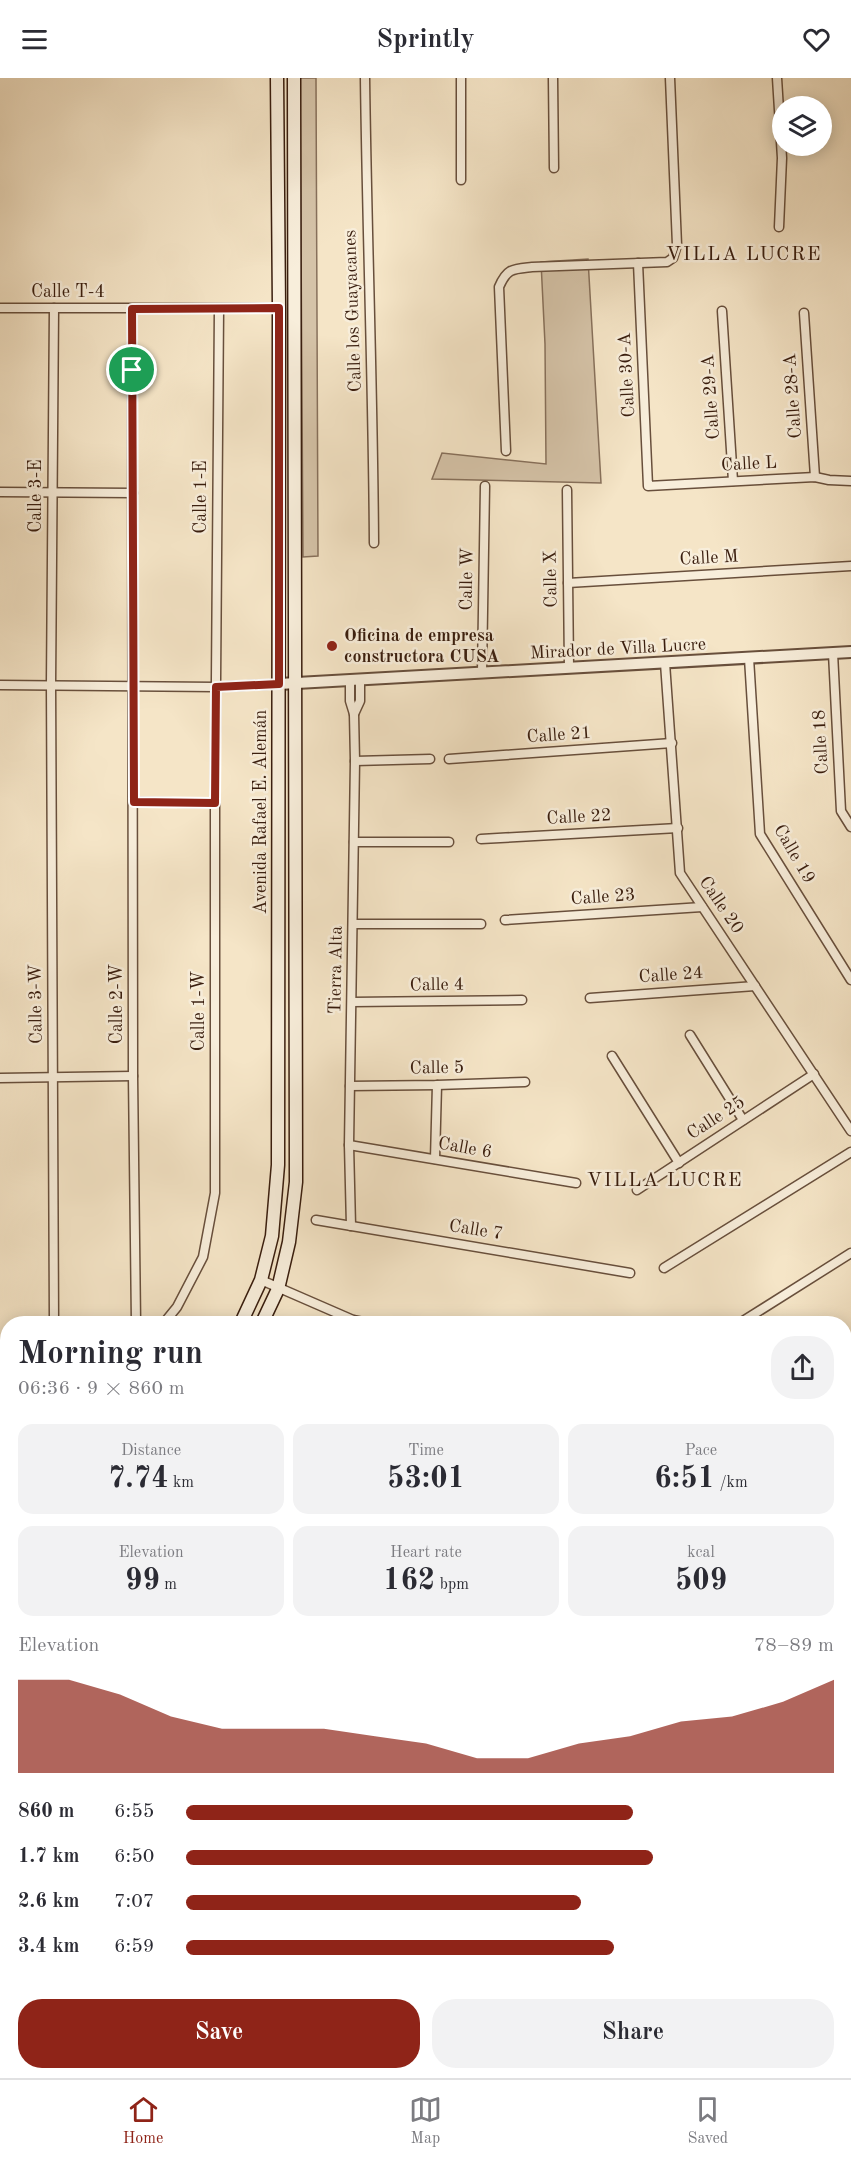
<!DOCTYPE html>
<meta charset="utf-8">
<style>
:root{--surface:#fff;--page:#f2f2f3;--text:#2b2b33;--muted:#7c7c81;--line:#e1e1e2;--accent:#8f2418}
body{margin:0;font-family:"Old Standard TT",serif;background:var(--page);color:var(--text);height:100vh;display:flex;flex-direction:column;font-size:22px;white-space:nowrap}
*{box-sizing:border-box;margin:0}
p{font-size:20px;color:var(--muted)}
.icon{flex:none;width:33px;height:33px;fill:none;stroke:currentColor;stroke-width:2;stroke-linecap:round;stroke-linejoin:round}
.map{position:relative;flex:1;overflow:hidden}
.panel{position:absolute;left:0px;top:1238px;width:852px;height:764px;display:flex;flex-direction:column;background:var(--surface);border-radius:24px 24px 0 0;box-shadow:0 3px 15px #0003}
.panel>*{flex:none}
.tools{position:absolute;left:772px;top:18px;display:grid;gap:12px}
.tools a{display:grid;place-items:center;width:60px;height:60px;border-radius:50%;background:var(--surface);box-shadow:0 3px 15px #0003;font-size:30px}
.pin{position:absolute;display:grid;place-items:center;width:51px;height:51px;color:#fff;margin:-26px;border:3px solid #fff;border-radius:50%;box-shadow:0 2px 6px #0007}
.round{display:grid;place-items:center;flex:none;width:63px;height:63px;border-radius:24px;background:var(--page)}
.head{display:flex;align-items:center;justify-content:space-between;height:102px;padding:0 18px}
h1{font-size:33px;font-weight:700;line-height:45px}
.stats{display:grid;grid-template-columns:repeat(3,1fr);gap:9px;height:102px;padding:6px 18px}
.stats div{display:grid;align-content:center;border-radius:15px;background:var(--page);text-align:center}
.stats b{font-size:30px;font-weight:700}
.stats small{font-size:16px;font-weight:400}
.stats p{font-size:16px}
.chart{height:168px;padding:12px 18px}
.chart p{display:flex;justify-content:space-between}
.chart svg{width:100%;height:108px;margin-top:6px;fill:var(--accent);opacity:.7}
.primary-button{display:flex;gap:12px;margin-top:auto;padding:12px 18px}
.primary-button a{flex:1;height:69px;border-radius:24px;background:var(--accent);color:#fff;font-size:24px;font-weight:700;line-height:69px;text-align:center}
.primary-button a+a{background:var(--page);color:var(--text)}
ul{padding:0 18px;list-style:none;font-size:20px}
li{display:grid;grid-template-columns:96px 72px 1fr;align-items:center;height:45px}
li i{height:15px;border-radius:8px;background:var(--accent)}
header{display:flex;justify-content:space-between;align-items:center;height:78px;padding:0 18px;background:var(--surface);font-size:27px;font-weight:700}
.tabs{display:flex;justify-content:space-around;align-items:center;height:84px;border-top:2px solid var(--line);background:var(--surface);font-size:16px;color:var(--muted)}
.tabs a{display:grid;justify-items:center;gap:3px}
.tabs .selected{color:var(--accent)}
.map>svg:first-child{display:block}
.green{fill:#d5c3a8;stroke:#87705b;stroke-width:1.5}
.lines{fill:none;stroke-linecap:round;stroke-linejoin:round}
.stream{stroke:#836c57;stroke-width:3}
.minor-casing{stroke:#684f3c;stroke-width:11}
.tertiary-casing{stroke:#684f3c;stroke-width:14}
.secondary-casing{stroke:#391d0e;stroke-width:15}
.minor{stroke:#f8eedb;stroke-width:8}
.tertiary{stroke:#f8eedb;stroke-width:10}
.secondary{stroke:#f8eedb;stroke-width:12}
.route-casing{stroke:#fff;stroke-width:12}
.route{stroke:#8f2418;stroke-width:8}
.poi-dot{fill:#8f2418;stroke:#f8eedb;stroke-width:2}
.labels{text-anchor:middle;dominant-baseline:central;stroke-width:5;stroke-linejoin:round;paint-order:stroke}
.street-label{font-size:18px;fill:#391d0e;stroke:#f8eedb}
.poi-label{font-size:18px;font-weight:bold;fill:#391d0e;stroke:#f8eedb;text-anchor:start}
.neighbourhood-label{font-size:20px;letter-spacing:1.5px;fill:#391d0e;stroke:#f8eedb}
</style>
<header><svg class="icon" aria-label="menu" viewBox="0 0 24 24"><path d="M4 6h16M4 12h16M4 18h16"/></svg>Sprintly<svg class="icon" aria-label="heart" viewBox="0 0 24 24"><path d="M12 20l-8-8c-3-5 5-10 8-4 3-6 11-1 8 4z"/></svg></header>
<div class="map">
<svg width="851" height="2000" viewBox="0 0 851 2000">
<rect width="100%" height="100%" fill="#f5e5c7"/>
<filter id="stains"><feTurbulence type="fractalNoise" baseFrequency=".00333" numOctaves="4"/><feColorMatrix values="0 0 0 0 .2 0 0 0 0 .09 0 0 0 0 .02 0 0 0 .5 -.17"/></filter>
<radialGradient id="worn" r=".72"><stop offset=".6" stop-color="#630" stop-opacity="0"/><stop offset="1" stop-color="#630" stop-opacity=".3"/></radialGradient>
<!-- green -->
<g class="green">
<polygon points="300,0 316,0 318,478 303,479"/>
<polygon points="588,181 601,405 432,401 442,375 546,386 545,266 541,184"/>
<polygon points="851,1379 851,1546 845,1548 844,1384"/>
<polygon points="7,1577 8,1871 0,1879 0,1582"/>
</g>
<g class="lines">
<!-- stream -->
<g class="stream">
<polyline points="844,1546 851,1544"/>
<polyline points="173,1994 175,1999 181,2000"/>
</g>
<defs>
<g id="minor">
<path d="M365 0C367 155 373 310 374 465"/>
<polyline points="461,0 461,102"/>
<polyline points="553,0 554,90"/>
<polyline points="777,0 782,80 779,149"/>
<polyline points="638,185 648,408 815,399 829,402 851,403"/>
<polyline points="0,230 279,230"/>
<polyline points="132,231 133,998 136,1245"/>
<polyline points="722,233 733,403"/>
<polyline points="804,235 815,399"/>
<path d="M506 373 499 209C507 190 513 191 532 189L667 184 673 180 677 167 670 0"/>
<polyline points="567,412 569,590"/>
<polyline points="0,414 133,415"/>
<polyline points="568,505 851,488"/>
<polyline points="833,575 841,733 851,749"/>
<polyline points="749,580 760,756 851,902"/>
<polyline points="665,585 680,795 851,1053"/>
<polyline points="482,595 485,408"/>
<polyline points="350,603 350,623 354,636 355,683 349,1067 351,1148"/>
<polyline points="0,607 216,609 279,606"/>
<polyline points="354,636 360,623 360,603"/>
<polyline points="449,681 672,665"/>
<polyline points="355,683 430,681"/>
<polyline points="134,724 215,725"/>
<polyline points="481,761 678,750"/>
<polyline points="354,764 449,764"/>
<polyline points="505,842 702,829"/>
<polyline points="353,846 481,846"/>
<polyline points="590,920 755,908"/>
<polyline points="352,924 522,922"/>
<polyline points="690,957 743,1042"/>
<polyline points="612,978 679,1085"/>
<polyline points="0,1000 133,998"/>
<polyline points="350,1008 437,1007 525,1004"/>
<polyline points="349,1067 576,1105"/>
<polyline points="435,1081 437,1007"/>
<polyline points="637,1112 814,996"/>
<polyline points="316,1142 630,1195"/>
<polyline points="664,1190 851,1074"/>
<polyline points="261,1202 353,1242 368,1245"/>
<polyline points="54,1245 51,606 54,230"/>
<polyline points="164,1245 177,1229 203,1179 215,1115 215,725 219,231"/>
<polyline points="740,1245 851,1175"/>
<polyline points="844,1284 851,1280"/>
<polyline points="844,1383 851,1379"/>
<polyline points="0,1403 8,1398"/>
<polyline points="0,1566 8,1562"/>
<polyline points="844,1705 851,1702"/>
<polyline points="0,1937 8,1929"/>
<polyline points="844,1972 851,1969"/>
<polyline points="43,1994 44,2000"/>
<polyline points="122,1994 123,2000"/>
<polyline points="473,2000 487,1994"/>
<polyline points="541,2000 543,1994"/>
<polyline points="819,2000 823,1994"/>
</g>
<polyline id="tertiary" points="279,606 851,574"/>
<g id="secondary">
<polyline points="241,1245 261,1202 272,1158 278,1087 279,230 277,0"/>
<polyline points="262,1245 278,1211 289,1164 296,1104 294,0"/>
<polyline points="0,1480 8,1476"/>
<polyline points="0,1499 8,1496"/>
</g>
</defs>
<!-- minor casing -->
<use href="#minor" class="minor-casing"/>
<!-- tertiary casing -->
<use href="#tertiary" class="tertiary-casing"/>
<!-- secondary casing -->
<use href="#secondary" class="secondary-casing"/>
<!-- minor -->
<use href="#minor" class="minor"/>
<!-- tertiary -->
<use href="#tertiary" class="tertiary"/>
<!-- secondary -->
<use href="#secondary" class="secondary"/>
</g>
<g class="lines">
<defs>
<polygon id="route" points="279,230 279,606 216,609 215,725 134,724 132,231"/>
</defs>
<!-- route casing -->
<use href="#route" class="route-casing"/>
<!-- route -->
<use href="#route" class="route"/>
</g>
<!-- markers -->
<circle class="poi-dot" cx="332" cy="568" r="6"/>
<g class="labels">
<!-- street labels -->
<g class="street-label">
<text x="68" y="214">Calle T-4</text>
<text transform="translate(353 233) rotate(-92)">Calle los Guayacanes</text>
<text transform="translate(627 297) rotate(-93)">Calle 30-A</text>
<text transform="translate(793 318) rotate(-94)">Calle 28-A</text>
<text transform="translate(711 319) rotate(-94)">Calle 29-A</text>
<text transform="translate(749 386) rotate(-3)">Calle L</text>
<text transform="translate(36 418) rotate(-90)">Calle 3-E</text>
<text transform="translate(201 419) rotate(-90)">Calle 1-E</text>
<text transform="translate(709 480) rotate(-3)">Calle M</text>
<text transform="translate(467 501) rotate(-89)">Calle W</text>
<text transform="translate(551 501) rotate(-91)">Calle X</text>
<text transform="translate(618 571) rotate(-3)">Mirador de Villa Lucre</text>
<text transform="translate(559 657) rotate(-4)">Calle 21</text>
<text transform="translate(821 664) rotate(-93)">Calle 18</text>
<text transform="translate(261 734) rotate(-90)">Avenida Rafael E. Alemán</text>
<text transform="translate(579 739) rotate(-3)">Calle 22</text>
<text transform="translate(794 776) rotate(60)">Calle 19</text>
<text transform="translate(603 819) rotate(-4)">Calle 23</text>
<text transform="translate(721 827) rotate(56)">Calle 20</text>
<text transform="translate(336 892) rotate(-89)">Tierra Alta</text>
<text transform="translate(671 897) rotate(-4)">Calle 24</text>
<text transform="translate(437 907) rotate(-1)">Calle 4</text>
<text transform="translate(36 926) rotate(-91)">Calle 3-W</text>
<text transform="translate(117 926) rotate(-90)">Calle 2-W</text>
<text transform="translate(199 933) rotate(-90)">Calle 1-W</text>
<text transform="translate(437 990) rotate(-1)">Calle 5</text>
<text transform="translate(716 1040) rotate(-33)">Calle 25</text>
<text transform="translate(465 1070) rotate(10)">Calle 6</text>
<text transform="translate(476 1152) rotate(9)">Calle 7</text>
</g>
<!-- poi labels -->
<g class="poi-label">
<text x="344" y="558">Oficina de empresa<tspan x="344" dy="21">constructora CUSA</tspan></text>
</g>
<!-- neighbourhood labels -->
<g class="neighbourhood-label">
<text x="744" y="177">VILLA LUCRE</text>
<text x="665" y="1103">VILLA LUCRE</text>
</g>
</g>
<rect width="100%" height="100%" filter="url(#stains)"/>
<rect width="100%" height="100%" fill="url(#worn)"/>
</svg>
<div class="tools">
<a><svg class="icon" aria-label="layers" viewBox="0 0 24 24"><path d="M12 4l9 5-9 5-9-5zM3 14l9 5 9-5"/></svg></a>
</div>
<div class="pin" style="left:132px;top:292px;background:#1e9e55"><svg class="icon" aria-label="arrive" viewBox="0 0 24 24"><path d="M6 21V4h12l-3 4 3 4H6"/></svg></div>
<section class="panel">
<div class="head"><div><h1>Morning run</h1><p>06:36 · 9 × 860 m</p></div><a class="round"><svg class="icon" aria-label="share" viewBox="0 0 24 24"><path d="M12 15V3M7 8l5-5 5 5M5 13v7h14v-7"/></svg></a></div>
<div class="stats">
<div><p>Distance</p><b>7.74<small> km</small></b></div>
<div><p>Time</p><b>53:01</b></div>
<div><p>Pace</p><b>6:51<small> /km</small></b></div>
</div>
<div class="stats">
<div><p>Elevation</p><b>99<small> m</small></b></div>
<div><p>Heart rate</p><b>162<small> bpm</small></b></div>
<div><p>kcal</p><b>509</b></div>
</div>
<div class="chart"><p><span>Elevation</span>78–89 m</p>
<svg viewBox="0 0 160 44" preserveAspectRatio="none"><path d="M0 44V6L10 6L20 12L30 21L40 26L50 26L60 26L70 29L80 32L90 38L100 38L110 32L120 29L130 23L140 21L150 15L160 6V44z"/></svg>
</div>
<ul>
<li><b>860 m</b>6:55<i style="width:69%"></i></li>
<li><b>1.7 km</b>6:50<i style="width:72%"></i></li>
<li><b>2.6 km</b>7:07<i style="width:61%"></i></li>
<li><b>3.4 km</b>6:59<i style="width:66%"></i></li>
</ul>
<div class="primary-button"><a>Save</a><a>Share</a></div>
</section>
</div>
<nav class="tabs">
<a class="selected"><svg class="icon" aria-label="home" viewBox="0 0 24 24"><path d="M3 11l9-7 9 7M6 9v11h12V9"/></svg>Home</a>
<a><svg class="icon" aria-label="map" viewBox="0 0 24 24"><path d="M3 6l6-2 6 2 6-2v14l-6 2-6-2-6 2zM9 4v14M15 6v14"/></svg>Map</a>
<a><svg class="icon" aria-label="saved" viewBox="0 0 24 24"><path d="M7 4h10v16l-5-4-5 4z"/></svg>Saved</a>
</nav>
